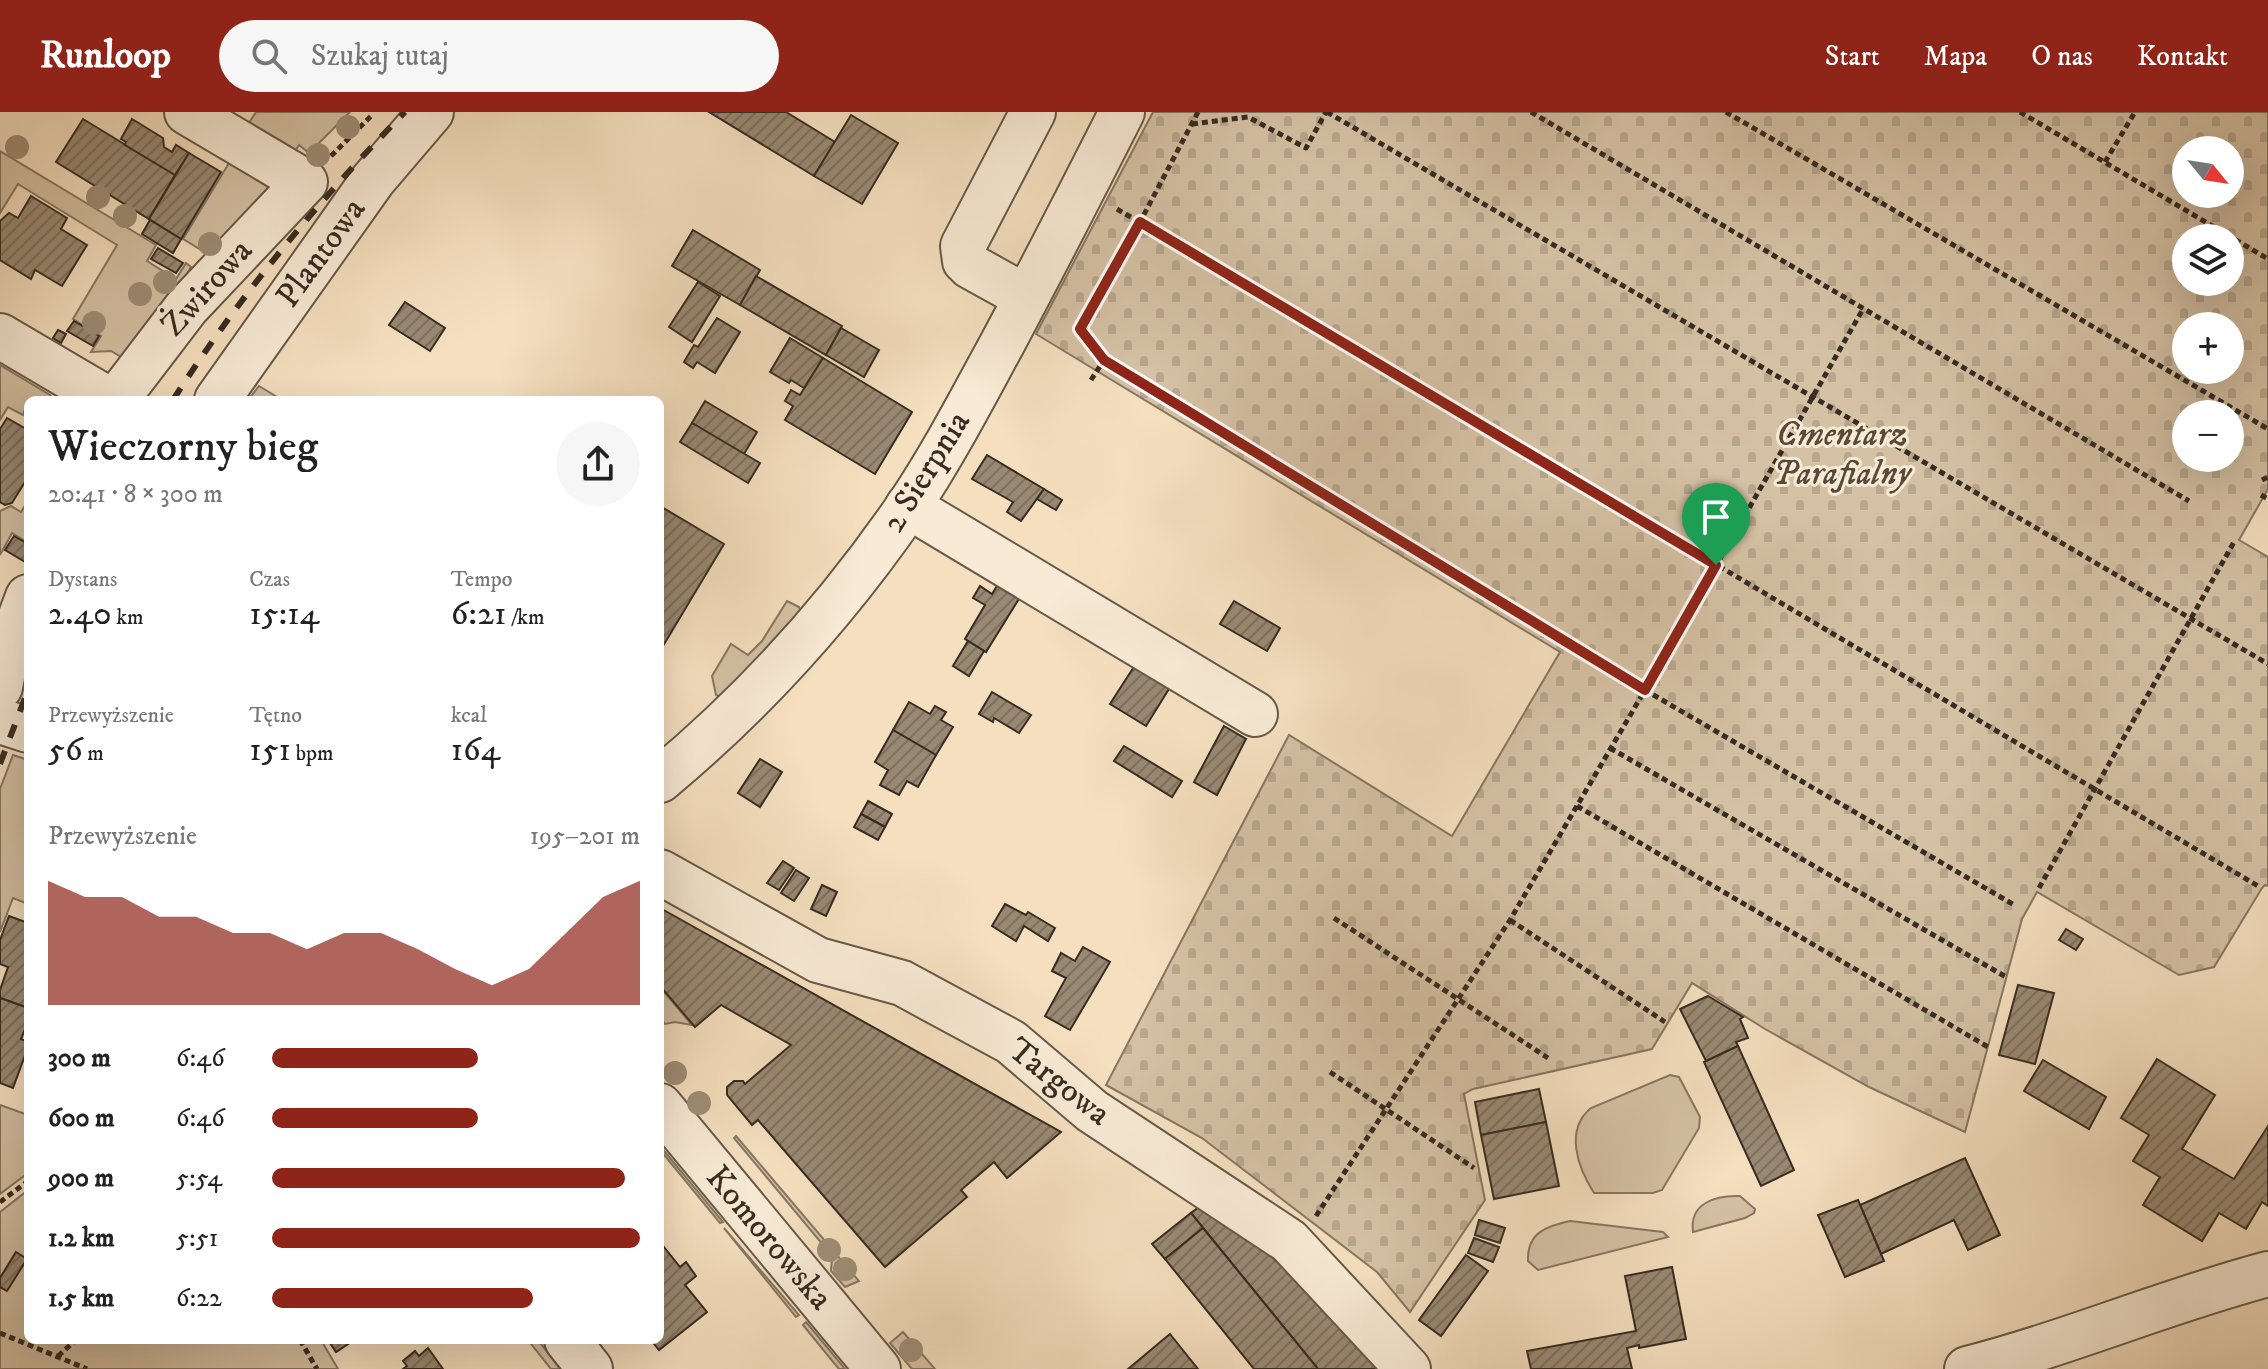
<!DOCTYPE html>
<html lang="pl">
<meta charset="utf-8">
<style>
:root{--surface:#fff;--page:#f6f6f6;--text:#222;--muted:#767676;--accent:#8f2418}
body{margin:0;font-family:"IM FELL DW Pica",serif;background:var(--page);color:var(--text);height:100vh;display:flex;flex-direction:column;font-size:30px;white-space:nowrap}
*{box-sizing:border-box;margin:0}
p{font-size:26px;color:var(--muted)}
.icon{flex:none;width:44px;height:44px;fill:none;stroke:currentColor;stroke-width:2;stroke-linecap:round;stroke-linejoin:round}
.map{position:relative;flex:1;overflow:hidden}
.panel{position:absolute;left:24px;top:284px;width:640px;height:948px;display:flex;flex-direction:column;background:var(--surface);border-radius:12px;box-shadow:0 8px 32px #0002}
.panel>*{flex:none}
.needle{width:52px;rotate:120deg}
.controls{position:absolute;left:2172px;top:24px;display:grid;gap:16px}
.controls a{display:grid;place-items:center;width:72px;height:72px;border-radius:50%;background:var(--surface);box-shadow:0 8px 32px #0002;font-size:40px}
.pin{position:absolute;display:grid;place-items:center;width:68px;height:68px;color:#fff;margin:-82px -34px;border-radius:50% 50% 50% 0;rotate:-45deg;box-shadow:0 0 8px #0007}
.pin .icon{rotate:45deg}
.round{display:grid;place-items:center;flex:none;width:84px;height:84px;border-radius:42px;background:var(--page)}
.headline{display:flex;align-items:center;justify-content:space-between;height:136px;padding:0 24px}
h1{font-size:44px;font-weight:600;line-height:60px}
.stats{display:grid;grid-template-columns:repeat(3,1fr);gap:12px;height:136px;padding:8px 24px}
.stats div{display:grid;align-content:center}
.stats b{font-size:34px;font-weight:600}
.stats small{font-size:22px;font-weight:400}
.stats p{font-size:22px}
.chart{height:224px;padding:16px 24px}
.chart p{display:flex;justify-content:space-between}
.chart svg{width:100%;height:144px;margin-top:8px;fill:var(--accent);opacity:.7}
ul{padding:0 24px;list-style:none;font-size:26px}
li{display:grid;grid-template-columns:128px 96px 1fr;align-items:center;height:60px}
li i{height:20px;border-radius:10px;background:var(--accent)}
header{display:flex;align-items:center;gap:48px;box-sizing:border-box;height:112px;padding:0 40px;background:var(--accent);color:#fff}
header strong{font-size:38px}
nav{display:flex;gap:44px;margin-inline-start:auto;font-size:28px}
.search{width:560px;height:72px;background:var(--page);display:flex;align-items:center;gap:20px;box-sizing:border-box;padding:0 28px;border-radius:44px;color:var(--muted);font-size:30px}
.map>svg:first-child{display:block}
.green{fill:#d5c1a4;stroke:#867662;stroke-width:2}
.cemetery{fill:url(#cemetery-stones);stroke:#867662;stroke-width:2;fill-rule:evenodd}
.building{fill:url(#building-hatch);stroke:#362c21;stroke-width:2}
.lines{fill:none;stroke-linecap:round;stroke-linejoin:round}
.minor-casing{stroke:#665948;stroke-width:48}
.path{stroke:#362c21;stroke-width:5;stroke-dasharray:6 4;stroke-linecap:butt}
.minor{stroke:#f8ead5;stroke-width:44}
.rail{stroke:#362c21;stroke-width:6;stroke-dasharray:14 14;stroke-linecap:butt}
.tree{fill:#9e8d76}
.route-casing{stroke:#fff;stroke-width:16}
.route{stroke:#8f2418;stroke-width:10}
.labels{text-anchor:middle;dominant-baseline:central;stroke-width:6;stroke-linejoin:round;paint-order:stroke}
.street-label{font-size:34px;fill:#362c21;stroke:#f8ead5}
.park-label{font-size:34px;font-style:italic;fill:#564a3b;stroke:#f8ead5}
</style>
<header>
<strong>Runloop</strong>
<div class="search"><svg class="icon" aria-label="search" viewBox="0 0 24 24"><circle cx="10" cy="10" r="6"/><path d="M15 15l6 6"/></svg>Szukaj tutaj</div>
<nav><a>Start</a><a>Mapa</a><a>O nas</a><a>Kontakt</a></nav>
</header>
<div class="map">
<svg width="2268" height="1257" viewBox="0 0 2268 1257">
<defs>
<pattern id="cemetery-stones" width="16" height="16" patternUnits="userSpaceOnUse" patternTransform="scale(2)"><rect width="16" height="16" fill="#d5c1a4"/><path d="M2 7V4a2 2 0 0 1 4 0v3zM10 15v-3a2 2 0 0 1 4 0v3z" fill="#b7a68d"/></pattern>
<pattern id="building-hatch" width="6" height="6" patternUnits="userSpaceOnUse" patternTransform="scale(2)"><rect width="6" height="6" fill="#998973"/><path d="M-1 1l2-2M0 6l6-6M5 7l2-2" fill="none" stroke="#7e705e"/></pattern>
</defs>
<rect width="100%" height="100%" fill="#f5dfbf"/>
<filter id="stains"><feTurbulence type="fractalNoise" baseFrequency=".0025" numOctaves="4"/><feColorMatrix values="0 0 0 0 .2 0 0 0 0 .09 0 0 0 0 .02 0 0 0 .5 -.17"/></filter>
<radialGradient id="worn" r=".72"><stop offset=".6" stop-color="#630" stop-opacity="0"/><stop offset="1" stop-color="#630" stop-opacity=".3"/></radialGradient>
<!-- green -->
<g class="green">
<polygon points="256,0 350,0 309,41 299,33 291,45 245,17"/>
<polygon points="0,39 156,133 147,149 176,167 186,151 191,155 139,242 123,246 111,239 91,240 101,224 73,207 117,133 18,72 0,101"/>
<polygon points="232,46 280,75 216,147 183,127"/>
<polygon points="0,253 50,283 53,288 28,288 23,303 8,295 0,308"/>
<polygon points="259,274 282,288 248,288"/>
<polygon points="28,389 28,431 12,421 0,443 0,399 11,394 21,400"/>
<polygon points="787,489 799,495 804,506 728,588 716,583 712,564 731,532 748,543 762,529"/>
<polygon points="13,643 28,648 28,792 13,786 0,820 0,677"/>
<polygon points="660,881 665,881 692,913 675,910 665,912 660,905"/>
<path d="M1670 963 1679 965 1700 1005 1699 1016 1662 1078 1653 1081H1594C1578 1056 1564 1018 1591 996Z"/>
<polygon points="0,993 25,1002 28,994 28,1061 0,1082"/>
<polygon points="736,1024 859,1169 845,1175 831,1159 832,1145 824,1134 734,1026"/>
<polygon points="660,1034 723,1110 720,1111 660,1038"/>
<polygon points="28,1078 28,1228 321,1228 338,1257 0,1257 0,1100"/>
<path d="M1740 1084 1755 1097 1754 1101 1745 1106 1693 1120C1689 1091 1716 1083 1740 1084Z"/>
<path d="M1570 1109 1663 1120 1668 1125 1538 1158 1528 1149C1527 1121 1546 1114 1570 1109Z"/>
<polygon points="724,1116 799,1203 796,1205"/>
<polygon points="806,1210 845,1257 839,1257 834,1251 803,1213"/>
<polygon points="903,1220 935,1257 912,1257 890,1231"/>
<polygon points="528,1228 538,1228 560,1257 551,1257"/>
</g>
<!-- cemetery -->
<path class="cemetery" d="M1153 0H2268V377L2239 428 2268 445V774L2265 773 2262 776 2214 855 2179 863 2037 780 2022 807 1965 1020 1869 975 1765 917 1692 871 1652 937 1473 977 1464 982 1485 1088 1410 1200 1377 1160 1202 1026 1106 973 1289 623 1452 724 1560 540 1036 222ZM2186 38H2230V82H2186ZM2186 126H2230V170H2186ZM2186 214H2230V258H2186ZM2186 302H2230V346H2186Z"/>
<!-- building -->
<g class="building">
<polygon points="709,0 786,0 835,30 814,64"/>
<polygon points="851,3 898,31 862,92 814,64"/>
<polygon points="83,7 175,63 149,107 56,50"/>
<polygon points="132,7 163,26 164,35 172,40 176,33 189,41 175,63 125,33 126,30 121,27"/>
<polygon points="189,41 221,60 181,127 149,107"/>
<polygon points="31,84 67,106 61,117 87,133 62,174 35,158 31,167 0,148 0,109 9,101 18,106"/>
<polygon points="150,108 181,127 173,141 142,122"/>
<polygon points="693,118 760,158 740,193 672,154"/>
<polygon points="158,136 183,151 176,161 151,147"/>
<polygon points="756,164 842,214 826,243 740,193"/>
<polygon points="698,170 720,184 692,230 669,215"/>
<polygon points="405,190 445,216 430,239 389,213"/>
<polygon points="717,206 740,220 715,261 697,250 693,256 684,250 694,233 698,235"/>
<polygon points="74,209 99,224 93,234 67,219"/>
<polygon points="841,216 879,238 864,265 826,243"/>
<polygon points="58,218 66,222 61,231 53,226"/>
<polygon points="790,226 823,246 804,276 791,268 789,271 770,260"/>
<polygon points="823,246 912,300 875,362 785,308 793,294 785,289 791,278 800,283"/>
<polygon points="705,289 757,320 744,342 692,311"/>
<polygon points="7,306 28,318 28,365 12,391 5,393 0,390 0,317"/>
<polygon points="692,311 760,351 748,371 680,330"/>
<polygon points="987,343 1044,377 1021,409 1007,400 1013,390 972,367"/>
<polygon points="1044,377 1062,388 1056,398 1037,387"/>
<polygon points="660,394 724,432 660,539"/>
<polygon points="14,424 28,432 27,451 5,438"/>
<polygon points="1003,464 1025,477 986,540 965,527 985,493 973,486 980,474 992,482"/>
<polygon points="1234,489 1280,516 1267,539 1220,512"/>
<polygon points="968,529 984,539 969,564 953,554"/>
<polygon points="1137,550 1172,572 1146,614 1110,592"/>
<polygon points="992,580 1031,603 1019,621 994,606 993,610 979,602"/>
<polygon points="909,590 930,602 935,594 946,600 941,608 953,615 936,643 893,618"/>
<polygon points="1224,614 1246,627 1217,683 1194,670"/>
<polygon points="893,618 936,643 918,675 907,669 899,683 880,673 888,658 875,650"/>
<polygon points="1124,634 1182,669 1172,685 1114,649"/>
<polygon points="760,647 782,660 760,695 738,681"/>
<polygon points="868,689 892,702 885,715 861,702"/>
<polygon points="861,702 885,715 878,728 854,715"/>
<polygon points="783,749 794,756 779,778 767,771"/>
<polygon points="796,758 809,766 794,789 781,781"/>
<polygon points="822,773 837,780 826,804 811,797"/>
<polygon points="1005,792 1026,803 1028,800 1055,816 1048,829 1024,814 1016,829 992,814"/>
<polygon points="660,796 1061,1020 1007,1066 994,1050 961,1078 967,1085 885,1155 758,1008 752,1013 727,983 727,975 734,969 743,969 745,972 791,933 721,893 695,915 660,874"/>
<polygon points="9,804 28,811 28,896 0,886 0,878 8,855 0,852 0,828"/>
<polygon points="2066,817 2083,827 2076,838 2059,828"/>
<polygon points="1083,835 1110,850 1070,918 1045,904 1066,866 1052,859 1061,841 1075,849"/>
<polygon points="2018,873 2054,881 2035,952 1999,943"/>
<polygon points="1708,884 1743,905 1740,907 1748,926 1736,930 1738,934 1706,949 1680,897"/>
<polygon points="0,886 28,896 28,910 21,927 28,930 28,935 13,976 0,971"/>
<polygon points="1738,934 1794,1058 1761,1074 1704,950"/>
<polygon points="2157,947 2215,983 2182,1037 2234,1067 2268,1014 2268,1094 2262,1090 2246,1117 2219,1101 2202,1129 2143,1093 2160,1065 2133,1049 2149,1023 2121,1006"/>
<polygon points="2043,948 2106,985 2089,1017 2024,979"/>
<polygon points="1539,977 1546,1010 1481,1023 1475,990"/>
<polygon points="1546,1010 1559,1074 1494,1087 1481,1023"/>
<polygon points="1965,1046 2000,1123 1968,1138 1954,1108 1881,1142 1860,1093"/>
<polygon points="1858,1088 1884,1149 1845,1165 1818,1103"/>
<polygon points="1203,1092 1264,1138 1304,1173 1385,1257 1318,1257 1191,1101"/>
<polygon points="1191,1101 1203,1116 1165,1147 1152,1132"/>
<polygon points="1479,1108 1505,1116 1500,1131 1475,1123"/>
<polygon points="1203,1116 1318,1257 1254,1257 1165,1147"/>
<polygon points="1474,1126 1499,1135 1493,1150 1468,1141"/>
<polygon points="660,1130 680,1155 686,1150 696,1164 685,1173 707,1200 659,1238 651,1228 660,1228"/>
<polygon points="16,1140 27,1147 7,1179 0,1175 0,1166"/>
<polygon points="1466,1143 1488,1159 1441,1224 1419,1208"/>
<polygon points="1672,1155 1686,1227 1639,1236 1639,1233 1627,1236 1632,1257 1531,1257 1527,1239 1636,1219 1625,1164"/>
<polygon points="1170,1222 1198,1257 1128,1257"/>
<polygon points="328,1228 354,1228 336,1240"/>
<polygon points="428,1236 443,1257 403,1257 407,1254 403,1249 415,1239 419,1244"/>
</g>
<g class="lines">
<defs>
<g id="minor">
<polyline points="1026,185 970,154 965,149 963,134 1033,0"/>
<polyline points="0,224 109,288"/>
<polyline points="116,288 187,195 305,70 187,0"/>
<polyline points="217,288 373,68 431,0"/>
<polyline points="908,394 1255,602"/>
<polyline points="0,575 6,544 28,485"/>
<polyline points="0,609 28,618"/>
<path d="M660 668C755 589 838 497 908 395 943 343 972 287 1002 232 1043 155 1083 77 1122 0"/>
<polyline points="660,760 818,848 902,871 1011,930 1092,999 1289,1129 1408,1257"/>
<polyline points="660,994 878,1257"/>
<polyline points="567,1228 590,1257"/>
<path d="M1967 1257C2069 1231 2166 1189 2268 1162"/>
</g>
</defs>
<!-- minor casing -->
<use href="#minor" class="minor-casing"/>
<!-- path -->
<g class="path">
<polyline points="1198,0 1140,110 1080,217 1104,248 1645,578 1863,197"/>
<polyline points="1327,0 2268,552"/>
<polyline points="1531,0 2189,389"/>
<polyline points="1726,0 2268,317"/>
<polyline points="2020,0 2268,147"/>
<polyline points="1192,12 1248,5 1306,36 1326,0"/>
<polyline points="331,44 372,3"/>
<polyline points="2105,50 2135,0"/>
<polyline points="1117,97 2258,774"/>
<polyline points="1091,268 1104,248"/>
<polyline points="2262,368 2268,365"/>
<polyline points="2261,383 2268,387"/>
<polyline points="1610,636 2006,865"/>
<polyline points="1577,694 1988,935"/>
<polyline points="2039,776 2234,430"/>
<polyline points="1334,806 1548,946"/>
<polyline points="1510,808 1665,910"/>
<polyline points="1330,960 1474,1056"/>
<polyline points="0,1090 28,1069"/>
<polyline points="1316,1104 1510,808 1645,578 2016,794"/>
<polyline points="0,1221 87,1257"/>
<polyline points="300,1228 317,1257"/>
<polyline points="58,1244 76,1228"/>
</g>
<!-- minor -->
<use href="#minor" class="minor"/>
<!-- rail -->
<g class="rail">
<path d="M173 288C241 182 317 90 405 0"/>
<polyline points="0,652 28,578"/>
</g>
</g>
<!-- trees -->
<g class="tree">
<circle cx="348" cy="15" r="12"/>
<circle cx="17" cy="35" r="12"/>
<circle cx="318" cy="43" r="12"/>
<circle cx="98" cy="85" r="12"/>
<circle cx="125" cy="104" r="12"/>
<circle cx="210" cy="132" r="12"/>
<circle cx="165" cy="170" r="12"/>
<circle cx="140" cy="182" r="12"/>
<circle cx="94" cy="211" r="12"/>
<circle cx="675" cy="961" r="12"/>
<circle cx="699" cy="991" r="12"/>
<circle cx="829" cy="1138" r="12"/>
<circle cx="845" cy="1157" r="12"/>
<circle cx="911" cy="1238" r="12"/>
</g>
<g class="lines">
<defs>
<polygon id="route" points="1140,110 1716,453 1645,578 1104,248 1080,217"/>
</defs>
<!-- route casing -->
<use href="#route" class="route-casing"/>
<!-- route -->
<use href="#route" class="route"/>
</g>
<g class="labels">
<!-- street labels -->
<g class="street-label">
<text transform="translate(321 141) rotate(-54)">Plantowa</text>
<text transform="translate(207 176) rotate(-48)">Żwirowa</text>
<text transform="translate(926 360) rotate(-58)">2 Sierpnia</text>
<text transform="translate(1059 970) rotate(38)">Targowa</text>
<text transform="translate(769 1126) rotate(50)">Komorowska</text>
</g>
<!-- park labels -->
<g class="park-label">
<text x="1842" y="323">Cmentarz<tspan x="1842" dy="39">Parafialny</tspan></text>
</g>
</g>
<rect width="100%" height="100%" filter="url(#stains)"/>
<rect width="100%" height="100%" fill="url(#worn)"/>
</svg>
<div class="controls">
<a><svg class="needle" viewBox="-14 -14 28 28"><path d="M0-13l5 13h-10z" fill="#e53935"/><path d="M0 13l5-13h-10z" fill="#767676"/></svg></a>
<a><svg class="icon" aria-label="layers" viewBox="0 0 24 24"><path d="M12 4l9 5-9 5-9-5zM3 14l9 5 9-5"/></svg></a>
<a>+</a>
<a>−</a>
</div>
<div class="pin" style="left:1716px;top:453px;background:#1e9e55"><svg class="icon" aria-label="arrive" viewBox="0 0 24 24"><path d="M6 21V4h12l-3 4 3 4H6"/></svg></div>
<section class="panel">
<div class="headline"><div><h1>Wieczorny bieg</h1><p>20:41 · 8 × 300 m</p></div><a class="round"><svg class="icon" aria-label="share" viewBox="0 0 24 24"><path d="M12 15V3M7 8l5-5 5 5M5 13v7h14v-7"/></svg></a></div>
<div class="stats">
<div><p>Dystans</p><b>2.40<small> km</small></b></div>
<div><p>Czas</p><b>15:14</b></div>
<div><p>Tempo</p><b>6:21<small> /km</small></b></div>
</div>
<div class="stats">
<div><p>Przewyższenie</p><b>56<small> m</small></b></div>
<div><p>Tętno</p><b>151<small> bpm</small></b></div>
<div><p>kcal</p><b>164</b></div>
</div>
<div class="chart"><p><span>Przewyższenie</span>195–201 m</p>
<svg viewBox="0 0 160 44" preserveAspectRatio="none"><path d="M0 44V6L10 11L20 11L30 17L40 17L50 22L60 22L70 27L80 22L90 22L100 27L110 33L120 38L130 33L140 22L150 11L160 6V44z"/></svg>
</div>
<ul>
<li><b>300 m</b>6:46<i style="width:56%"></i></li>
<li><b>600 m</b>6:46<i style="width:56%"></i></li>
<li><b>900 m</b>5:54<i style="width:96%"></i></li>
<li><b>1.2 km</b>5:51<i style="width:100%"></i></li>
<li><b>1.5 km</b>6:22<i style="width:71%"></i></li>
</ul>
</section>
</div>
